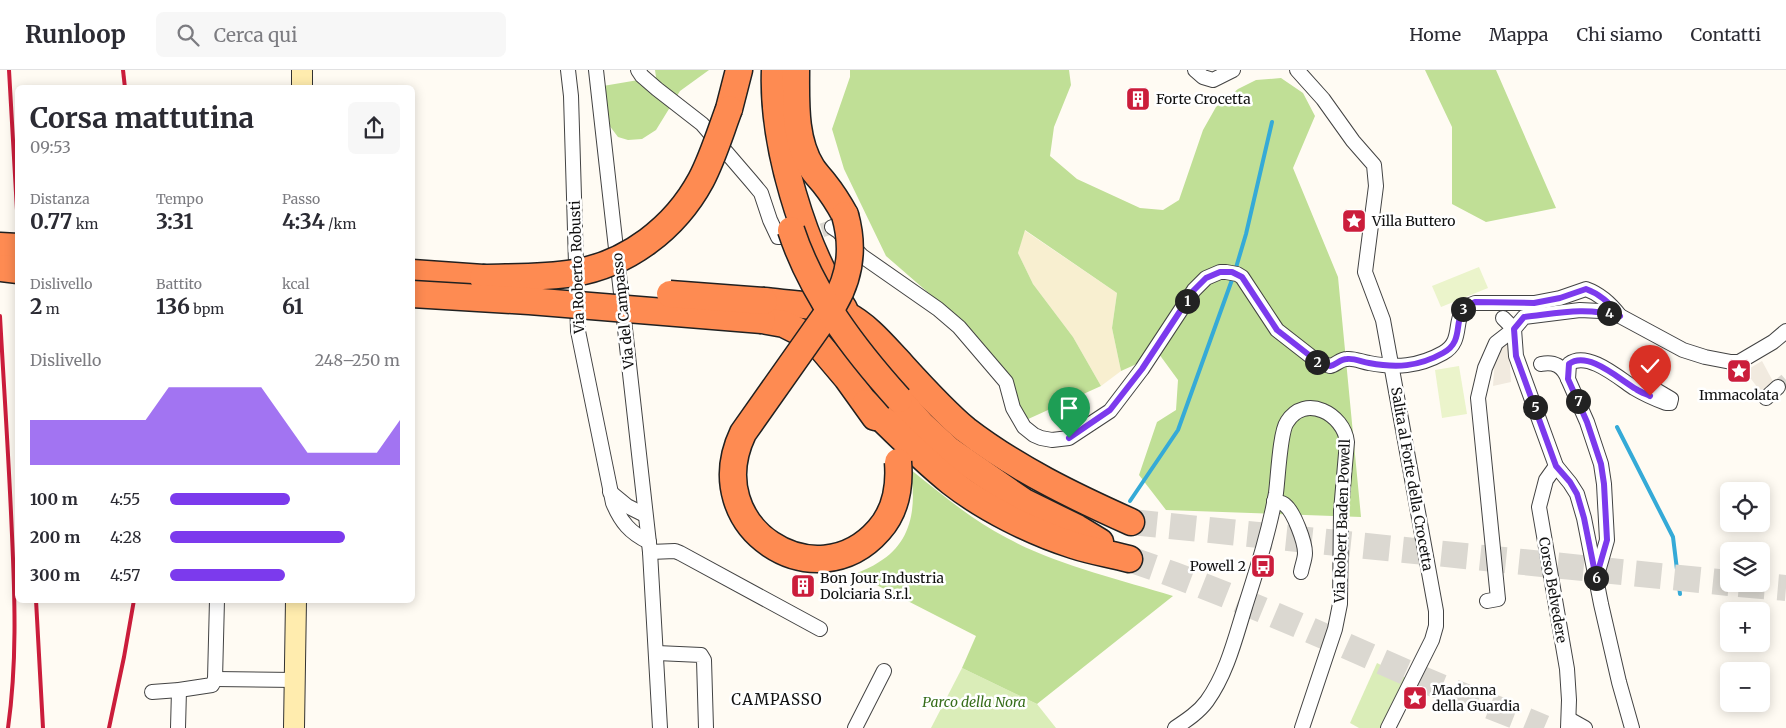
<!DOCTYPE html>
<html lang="it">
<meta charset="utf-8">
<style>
:root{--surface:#fff;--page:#f7f7f7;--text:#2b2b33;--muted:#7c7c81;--line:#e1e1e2;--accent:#7c3aed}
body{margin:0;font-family:Merriweather,serif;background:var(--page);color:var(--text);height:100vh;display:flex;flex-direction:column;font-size:19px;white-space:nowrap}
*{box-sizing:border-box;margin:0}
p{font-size:16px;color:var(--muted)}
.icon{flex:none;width:28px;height:28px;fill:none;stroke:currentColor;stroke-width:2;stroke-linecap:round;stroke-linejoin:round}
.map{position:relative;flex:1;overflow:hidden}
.drawer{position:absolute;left:15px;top:15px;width:400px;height:518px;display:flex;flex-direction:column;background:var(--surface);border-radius:8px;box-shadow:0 2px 12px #0003}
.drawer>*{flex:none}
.buttons{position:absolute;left:1720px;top:412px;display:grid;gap:10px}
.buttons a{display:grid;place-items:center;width:50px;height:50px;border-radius:8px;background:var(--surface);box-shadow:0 2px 12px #0003;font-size:25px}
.pin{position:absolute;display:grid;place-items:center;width:42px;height:42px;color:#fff;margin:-51px -21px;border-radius:50% 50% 50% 0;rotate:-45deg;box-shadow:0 0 5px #0007}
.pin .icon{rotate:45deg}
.km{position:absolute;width:25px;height:25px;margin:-12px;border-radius:50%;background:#222;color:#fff;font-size:14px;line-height:25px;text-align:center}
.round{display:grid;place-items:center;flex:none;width:52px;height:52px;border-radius:8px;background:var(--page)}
.overview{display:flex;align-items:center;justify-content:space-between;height:85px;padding:0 15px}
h1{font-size:28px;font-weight:700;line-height:38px}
.metrics{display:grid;grid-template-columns:repeat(3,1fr);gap:8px;height:85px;padding:5px 15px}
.metrics div{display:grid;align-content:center}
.metrics b{font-size:21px;font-weight:700}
.metrics small{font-size:14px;font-weight:400}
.metrics p{font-size:14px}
.chart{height:140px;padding:10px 15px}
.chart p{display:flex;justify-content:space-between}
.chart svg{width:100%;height:90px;margin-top:5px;fill:var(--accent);opacity:.7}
ul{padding:0 15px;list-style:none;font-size:16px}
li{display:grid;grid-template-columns:80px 60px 1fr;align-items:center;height:38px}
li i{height:12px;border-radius:6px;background:var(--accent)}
header{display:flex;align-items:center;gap:30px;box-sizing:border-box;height:70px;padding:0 25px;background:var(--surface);border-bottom:1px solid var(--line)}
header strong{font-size:24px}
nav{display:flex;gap:28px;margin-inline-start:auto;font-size:18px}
.search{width:350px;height:45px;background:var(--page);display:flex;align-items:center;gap:12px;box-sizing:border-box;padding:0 18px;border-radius:8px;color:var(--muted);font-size:19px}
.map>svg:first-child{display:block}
.farmland{fill:#f8efd0}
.green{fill:#daedb8}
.forest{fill:#c0df96}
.pitch{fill:#ebf4cb}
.plaza{fill:#f1eadf}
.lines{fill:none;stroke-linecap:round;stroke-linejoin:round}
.stream{stroke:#35aad7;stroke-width:4}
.street-tunnel{stroke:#dbd8d1;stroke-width:14;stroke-dasharray:14 7;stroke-linecap:butt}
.highway-tunnel{stroke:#dbd8d1;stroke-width:26;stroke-dasharray:26 13;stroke-linecap:butt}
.street-casing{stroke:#434343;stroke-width:16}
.secondary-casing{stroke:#323232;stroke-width:22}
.highway-casing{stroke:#212121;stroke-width:29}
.street{stroke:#fff;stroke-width:14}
.secondary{stroke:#ffecae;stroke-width:20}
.highway{stroke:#fe8b52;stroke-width:26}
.rail{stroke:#cb1d3b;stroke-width:4}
.highway-bridge-casing{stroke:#212121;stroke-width:29;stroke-linecap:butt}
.highway-bridge{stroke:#fe8b52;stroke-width:26}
.route-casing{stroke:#fff;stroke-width:10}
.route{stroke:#7c3aed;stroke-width:6}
.labels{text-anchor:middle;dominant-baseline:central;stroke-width:5;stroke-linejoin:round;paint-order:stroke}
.poi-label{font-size:14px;fill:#101010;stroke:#fff;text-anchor:start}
.street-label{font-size:14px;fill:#101010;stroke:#fff}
.park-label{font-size:14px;font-style:italic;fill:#366d1a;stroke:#fff}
.neighbourhood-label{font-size:15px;letter-spacing:1px;fill:#101010;stroke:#fff}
</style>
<header>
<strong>Runloop</strong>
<div class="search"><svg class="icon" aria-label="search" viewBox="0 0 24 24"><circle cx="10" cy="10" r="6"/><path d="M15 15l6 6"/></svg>Cerca qui</div>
<nav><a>Home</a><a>Mappa</a><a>Chi siamo</a><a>Contatti</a></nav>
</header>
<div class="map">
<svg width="1786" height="658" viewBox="0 0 1786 658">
<rect width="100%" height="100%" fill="#fffbf3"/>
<!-- farmland -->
<polygon class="farmland" points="1024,160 1117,223 1112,258 1121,301 1101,316 1073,267 1033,214 1018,183"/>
<!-- green -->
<g class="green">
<polygon points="1377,593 1408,609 1381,658 1359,658 1350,653"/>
<polygon points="962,598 1037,634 1056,658 931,658"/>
</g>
<!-- forest -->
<g class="forest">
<polygon points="655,0 709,0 680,21 656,60 642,69 628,70 618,67 609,55 603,16 656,7"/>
<polygon points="850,0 1069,0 1071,15 1054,57 1050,86 1077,109 1140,138 1163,140 1179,130 1203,60 1216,37 1238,19 1256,10 1281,8 1303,23 1315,46 1293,98 1338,207 1361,447 1166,440 1139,405 1157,352 1176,340 1178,310 1159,284 1121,301 1112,258 1117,223 1025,160 1018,183 1033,214 1073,267 1101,316 1026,350 969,258 886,186 844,99 832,59 850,7"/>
<polygon points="1425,0 1496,0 1556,138 1486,152 1452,134 1452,57"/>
<path d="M910 399C941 424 972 450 1007 468 1057 495 1119 509 1173 526L1037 634 962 598 976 566 855 504C863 500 872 497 879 492 913 472 917 434 910 399Z"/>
</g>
<!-- pitch -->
<g class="pitch">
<polygon points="1479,197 1488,218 1441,237 1432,216"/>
<polygon points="1459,296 1467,344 1442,348 1435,300"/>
</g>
<!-- plaza -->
<g class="plaza">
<polygon points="1504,266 1509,282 1511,312 1493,316 1496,273"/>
<polygon points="1762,291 1776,317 1764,326 1745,301"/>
</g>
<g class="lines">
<!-- stream -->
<g class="stream">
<polyline points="1235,201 1246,164 1272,52"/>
<polyline points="1617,357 1673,467 1680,524"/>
<polyline points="1130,431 1178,360 1233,207"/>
</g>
<!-- street-tunnel -->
<g class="street-tunnel">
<polyline points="802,167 832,157"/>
<polyline points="1778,317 1786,310"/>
</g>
<!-- highway-tunnel -->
<g class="highway-tunnel">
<polyline points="1131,452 1729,513"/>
<path d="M1129 489C1227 522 1321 565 1417 607 1459 625 1502 640 1544 658"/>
<polyline points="1739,514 1786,518"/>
</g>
<defs>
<g id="street">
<path d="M568 0 571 26 578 261 613 433C621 452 630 463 649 472"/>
<polyline points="596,0 650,482 660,658"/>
<polyline points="638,0 642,6 657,19 702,54 751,111 761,123 770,150 778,167 797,167"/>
<polyline points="1195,0 1203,7 1213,10 1233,0"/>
<polyline points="1297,0 1323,29 1353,71 1374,95 1376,116 1365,202 1383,250 1436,541 1436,556 1432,570 1388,658"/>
<path d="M832 157 838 161 862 186 938 239 959 257 1006 312 1013 338 1024 357 1034 365 1041 368 1052 370 1069 368 1110 341 1142 299 1194 220 1206 208 1220 202H1226L1237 204 1242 207 1277 260 1318 292 1330 296C1336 295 1340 289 1347 289 1354 288 1362 292 1369 293 1396 298 1418 297 1443 283 1468 269 1447 242 1475 233H1534L1560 228 1586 219C1600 224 1611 234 1620 246"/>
<path d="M1541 294C1554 291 1563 296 1568 309"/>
<polyline points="1766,328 1778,317"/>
<polyline points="1556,396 1546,410 1539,437 1567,599 1569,630 1568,658"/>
<polyline points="610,422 627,436 645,445"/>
<path d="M1274 431C1278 432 1282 432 1285 435 1294 442 1305 472 1305 483 1305 489 1302 496 1301 502"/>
<polyline points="650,482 675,481 680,483 820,559"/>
<path d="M1597 505 1607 470 1604 414 1601 394 1587 352 1568 309 1569 294C1587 280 1619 308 1634 318 1644 324 1655 329 1666 333H1670L1671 329 1644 313 1648 307"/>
<polyline points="1487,531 1498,529 1478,328 1485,298 1496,273 1514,259 1503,248"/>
<polyline points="657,583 701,585 704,590 706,658"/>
<polyline points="215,609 295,610"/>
<polyline points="152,622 179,620 212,615 215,609 217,530"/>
<polyline points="1569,649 1585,658"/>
<polyline points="178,658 179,620"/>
<polyline points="855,658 884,601"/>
<path d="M1175 658C1187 650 1199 642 1207 631 1227 603 1235 569 1245 537 1257 499 1269 462 1276 423 1278 408 1280 362 1287 352 1305 323 1344 344 1347 372L1341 441 1340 534 1335 559 1302 658"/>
<polyline points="1632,658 1619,612 1601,534 1584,448 1577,424 1570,413 1556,396 1516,286 1514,259 1524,247 1580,240 1600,241 1620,246 1683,280 1705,287 1731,292 1739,292 1773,272 1786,261"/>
</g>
<g id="secondary">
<polyline points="302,18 302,0"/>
<polyline points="294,658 296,530"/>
</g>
<g id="highway">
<path d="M775 0C772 74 803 177 844 239"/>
<path d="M796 0C796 32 794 70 812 98 815 103 820 108 824 113 832 123 839 134 845 145"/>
<polyline points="729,39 739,0"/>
<polyline points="0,176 18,177"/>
<polyline points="0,198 18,200"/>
<polyline points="412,203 483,208"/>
<path d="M764 231C788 234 824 235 846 245 866 255 882 274 897 290 918 313 942 340 966 360 1017 399 1073 426 1131 452"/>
<polyline points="762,250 784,254 814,269 847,308 875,347"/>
<polyline points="899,329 922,355 949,380 1024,432 1077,458 1100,472"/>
<path d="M866 333C894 360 921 388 951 412 984 438 1032 462 1073 475 1091 481 1110 484 1129 489"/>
</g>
</defs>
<!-- street casing -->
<use href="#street" class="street-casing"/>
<!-- secondary casing -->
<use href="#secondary" class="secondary-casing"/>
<!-- highway casing -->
<use href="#highway" class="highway-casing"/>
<!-- street -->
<use href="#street" class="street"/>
<!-- secondary -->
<use href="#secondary" class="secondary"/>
<!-- highway -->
<use href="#highway" class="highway"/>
<!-- rail -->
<g class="rail">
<polyline points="9,0 18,158"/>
<polyline points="123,0 125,18"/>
<path d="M0 246C4 319 9 392 12 465 15 530 17 594 8 658"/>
<polyline points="36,530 43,658"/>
<polyline points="109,658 124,587 134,530"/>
</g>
<defs>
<g id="highway-bridge">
<path d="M845 145C854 177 851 205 834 234L743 363C698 458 816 532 879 460 896 441 900 417 898 392"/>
<path d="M791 160C812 224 854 279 899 329"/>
<path d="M483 208C513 207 544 208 574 203 628 194 675 158 701 110 713 87 720 63 729 39"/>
<polyline points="412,224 529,231 762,250"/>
<polyline points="670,224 764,231"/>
</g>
</defs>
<!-- highway-bridge casing -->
<use href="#highway-bridge" class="highway-bridge-casing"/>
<!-- highway-bridge -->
<use href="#highway-bridge" class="highway-bridge"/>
</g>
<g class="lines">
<defs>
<path id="route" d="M1069 368 1110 340 1142 299 1194 220 1206 208 1220 202H1232L1242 207 1277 260 1318 292 1330 296C1336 295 1340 289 1347 289 1354 288 1362 292 1369 293 1396 298 1418 297 1443 283 1469 269 1447 242 1475 232L1534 233 1560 228 1586 219C1600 224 1611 234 1620 246 1584 237 1560 243 1524 247L1514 259 1516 286 1556 396 1570 412 1577 424 1584 448 1596 508 1607 470 1604 414 1601 394 1587 352 1568 309 1569 294C1588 280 1620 310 1636 319 1640 322 1646 324 1650 326"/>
</defs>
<!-- route casing -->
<use href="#route" class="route-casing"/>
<!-- route -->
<use href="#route" class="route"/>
</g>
<!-- icons -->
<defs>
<symbol id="building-square" viewBox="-11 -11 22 22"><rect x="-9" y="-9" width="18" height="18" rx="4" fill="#cb1d3b" stroke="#fff"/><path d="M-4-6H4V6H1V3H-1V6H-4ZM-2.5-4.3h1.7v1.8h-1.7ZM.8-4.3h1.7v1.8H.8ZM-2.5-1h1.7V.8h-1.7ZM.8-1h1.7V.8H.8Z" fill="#fff"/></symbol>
<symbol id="sight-square" viewBox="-11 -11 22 22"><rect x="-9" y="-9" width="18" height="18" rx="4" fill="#cb1d3b" stroke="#fff"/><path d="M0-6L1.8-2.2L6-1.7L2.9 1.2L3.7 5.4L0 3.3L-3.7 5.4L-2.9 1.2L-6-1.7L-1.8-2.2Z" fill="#fff"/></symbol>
<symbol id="bus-square" viewBox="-11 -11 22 22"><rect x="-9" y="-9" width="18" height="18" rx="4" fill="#cb1d3b" stroke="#fff"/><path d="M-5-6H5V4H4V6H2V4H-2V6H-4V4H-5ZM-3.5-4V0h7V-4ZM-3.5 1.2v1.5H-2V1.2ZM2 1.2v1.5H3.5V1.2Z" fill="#fff"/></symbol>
</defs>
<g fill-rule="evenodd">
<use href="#building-square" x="1124" y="15" width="28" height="28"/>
<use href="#sight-square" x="1340" y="137" width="28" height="28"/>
<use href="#sight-square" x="1725" y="287" width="28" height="28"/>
<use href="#bus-square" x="1249" y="482" width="28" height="28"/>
<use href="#building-square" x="789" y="502" width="28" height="28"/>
<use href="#sight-square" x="1401" y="614" width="28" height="28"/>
</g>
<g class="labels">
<!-- poi labels -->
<g class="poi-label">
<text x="1156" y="29">Forte Crocetta</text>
<text x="1372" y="151">Villa Buttero</text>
<text x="1739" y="325" text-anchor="middle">Immacolata</text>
<text x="1246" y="496" text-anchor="end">Powell 2</text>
<text x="820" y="508">Bon Jour Industria<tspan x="820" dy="16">Dolciaria S.r.l.</tspan></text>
<text x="1432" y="620">Madonna<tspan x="1432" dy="16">della Guardia</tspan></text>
</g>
<!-- street labels -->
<g class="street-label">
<text transform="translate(577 197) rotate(-92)">Via Roberto Robusti</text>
<text transform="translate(623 241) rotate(-96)">Via del Campasso</text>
<text transform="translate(1412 409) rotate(80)">Salita al Forte della Crocetta</text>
<text transform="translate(1342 451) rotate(-88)">Via Robert Baden Powell</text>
<text transform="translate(1553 520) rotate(80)">Corso Belvedere</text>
</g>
<!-- park labels -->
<g class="park-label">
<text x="974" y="632">Parco della Nora</text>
</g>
<!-- neighbourhood labels -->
<g class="neighbourhood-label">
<text x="777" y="629">CAMPASSO</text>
</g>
</g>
</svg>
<div class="buttons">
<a><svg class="icon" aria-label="locate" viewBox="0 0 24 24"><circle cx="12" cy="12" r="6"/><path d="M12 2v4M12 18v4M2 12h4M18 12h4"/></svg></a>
<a><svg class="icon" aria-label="layers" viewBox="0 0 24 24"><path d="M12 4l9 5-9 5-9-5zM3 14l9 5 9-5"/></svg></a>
<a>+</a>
<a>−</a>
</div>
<div class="pin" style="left:1069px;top:368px;background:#1e9e55"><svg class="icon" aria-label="arrive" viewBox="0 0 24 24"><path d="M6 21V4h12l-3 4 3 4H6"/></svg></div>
<div class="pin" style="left:1650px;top:326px;background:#d93025"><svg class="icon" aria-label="check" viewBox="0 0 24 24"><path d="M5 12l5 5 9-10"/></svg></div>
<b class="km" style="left:1187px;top:231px">1</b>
<b class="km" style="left:1317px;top:292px">2</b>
<b class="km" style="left:1463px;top:239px">3</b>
<b class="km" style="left:1609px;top:243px">4</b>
<b class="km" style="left:1535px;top:337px">5</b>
<b class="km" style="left:1596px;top:508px">6</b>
<b class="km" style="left:1578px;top:331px">7</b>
<section class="drawer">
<div class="overview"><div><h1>Corsa mattutina</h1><p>09:53</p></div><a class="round"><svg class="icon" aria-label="share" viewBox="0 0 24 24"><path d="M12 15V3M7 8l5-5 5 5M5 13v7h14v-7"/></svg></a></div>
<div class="metrics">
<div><p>Distanza</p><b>0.77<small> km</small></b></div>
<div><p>Tempo</p><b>3:31</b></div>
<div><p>Passo</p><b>4:34<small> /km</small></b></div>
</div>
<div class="metrics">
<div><p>Dislivello</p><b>2<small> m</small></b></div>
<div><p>Battito</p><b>136<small> bpm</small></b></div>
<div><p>kcal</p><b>61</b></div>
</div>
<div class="chart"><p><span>Dislivello</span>248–250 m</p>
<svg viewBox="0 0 160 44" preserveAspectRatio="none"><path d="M0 44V22L10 22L20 22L30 22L40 22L50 22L60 6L70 6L80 6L90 6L100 6L110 22L120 38L130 38L140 38L150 38L160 22V44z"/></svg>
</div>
<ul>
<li><b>100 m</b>4:55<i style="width:52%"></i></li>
<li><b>200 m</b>4:28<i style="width:76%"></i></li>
<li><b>300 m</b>4:57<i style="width:50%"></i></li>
</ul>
</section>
</div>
